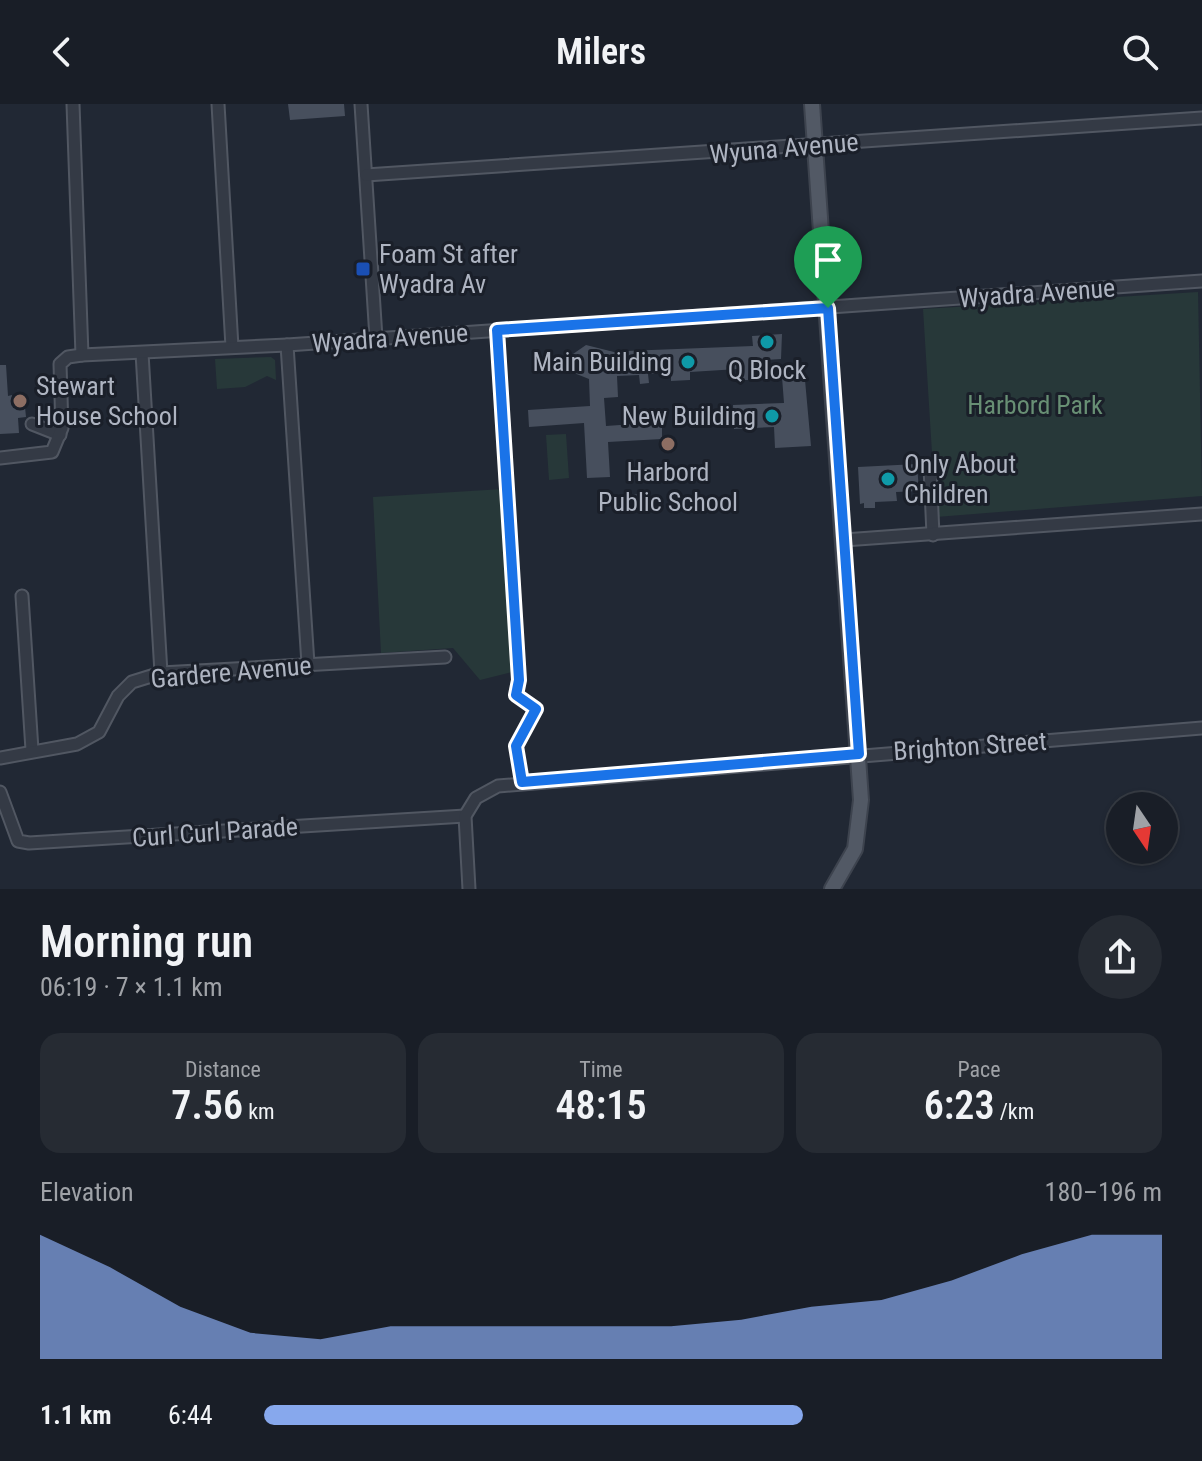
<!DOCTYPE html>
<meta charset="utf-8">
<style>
:root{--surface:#191e27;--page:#262b33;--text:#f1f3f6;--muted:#9fa2a7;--line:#373c44;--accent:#87a8ed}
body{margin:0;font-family:"Roboto Condensed",sans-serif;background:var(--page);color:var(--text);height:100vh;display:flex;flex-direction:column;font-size:30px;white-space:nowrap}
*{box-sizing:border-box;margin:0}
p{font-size:26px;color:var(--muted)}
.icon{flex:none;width:44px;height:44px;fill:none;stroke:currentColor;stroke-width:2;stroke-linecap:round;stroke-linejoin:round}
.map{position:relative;height:785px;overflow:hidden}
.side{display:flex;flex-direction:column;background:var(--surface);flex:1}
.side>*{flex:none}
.needle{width:52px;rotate:167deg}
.controls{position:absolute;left:1106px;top:688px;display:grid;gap:16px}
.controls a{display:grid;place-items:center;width:72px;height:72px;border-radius:50%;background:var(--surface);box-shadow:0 2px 6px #0004,0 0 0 2px var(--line);font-size:40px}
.pin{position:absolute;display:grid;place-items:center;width:68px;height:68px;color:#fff;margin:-82px -34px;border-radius:50% 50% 50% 0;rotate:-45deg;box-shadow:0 0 8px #0007}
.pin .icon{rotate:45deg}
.round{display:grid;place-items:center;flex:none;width:84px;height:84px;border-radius:42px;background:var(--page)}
.summary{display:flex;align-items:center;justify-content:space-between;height:136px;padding:0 40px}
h1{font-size:44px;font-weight:600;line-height:60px}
.stats{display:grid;grid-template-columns:repeat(3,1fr);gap:12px;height:136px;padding:8px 40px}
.stats div{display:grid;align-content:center;border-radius:20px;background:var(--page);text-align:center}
.stats b{font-size:40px;font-weight:600}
.stats small{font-size:22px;font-weight:400}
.stats p{font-size:22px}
.chart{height:224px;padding:16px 40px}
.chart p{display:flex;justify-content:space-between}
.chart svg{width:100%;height:144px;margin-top:8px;fill:var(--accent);opacity:.7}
ul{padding:0 40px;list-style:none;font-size:26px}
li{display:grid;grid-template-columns:128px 96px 1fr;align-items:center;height:60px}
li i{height:20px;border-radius:10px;background:var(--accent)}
header{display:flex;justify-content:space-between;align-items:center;height:104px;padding:0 40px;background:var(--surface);font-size:36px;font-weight:600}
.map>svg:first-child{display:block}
.green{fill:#273839}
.building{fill:#474f5d}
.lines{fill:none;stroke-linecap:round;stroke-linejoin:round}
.minor-casing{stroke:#515762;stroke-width:15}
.major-casing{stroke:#3d434e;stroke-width:18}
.path{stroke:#445356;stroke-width:2;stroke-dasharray:6 6;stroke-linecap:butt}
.minor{stroke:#343a45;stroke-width:11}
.major{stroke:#525965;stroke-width:14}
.route-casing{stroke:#fff;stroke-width:16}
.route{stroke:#1a73e8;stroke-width:10}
.transit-dot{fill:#1a4fb4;stroke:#1a1f29;stroke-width:3}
.culture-dot{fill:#0f9aa8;stroke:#1a1f29;stroke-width:3}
.education-dot{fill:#8d6e63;stroke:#1a1f29;stroke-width:3}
.labels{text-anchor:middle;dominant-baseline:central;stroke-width:6;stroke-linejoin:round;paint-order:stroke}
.street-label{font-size:26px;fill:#aeb4c1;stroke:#1a1f29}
.poi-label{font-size:26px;fill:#aeb4c1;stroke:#1a1f29;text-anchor:start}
.park-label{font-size:26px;fill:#688f74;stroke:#1a1f29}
</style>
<header><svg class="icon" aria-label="back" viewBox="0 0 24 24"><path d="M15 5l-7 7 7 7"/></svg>Milers<svg class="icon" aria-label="search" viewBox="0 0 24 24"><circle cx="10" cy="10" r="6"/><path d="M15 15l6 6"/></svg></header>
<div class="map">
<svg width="1202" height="785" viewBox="0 0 1202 785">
<rect width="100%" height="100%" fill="#212834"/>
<!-- green -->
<g class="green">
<polygon points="1198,188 1202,392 936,413 923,205"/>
<polygon points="271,253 275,256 276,276 267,272 245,283 217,285 215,255"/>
<polygon points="566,330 569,374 549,376 546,331"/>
<polygon points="503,385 512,568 480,576 453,544 381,549 373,393"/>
</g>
<!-- building -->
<g class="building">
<polygon points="288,0 344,0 345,12 290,16"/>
<polygon points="782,230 781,255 749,257 748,276 739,276 738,265 690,268 690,276 671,277 671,269 648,270 649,279 640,280 639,271 617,272 618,293 604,294 606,322 662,318 662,335 608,338 610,373 587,374 584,319 529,323 528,306 590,302 589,275 574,269 573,250 586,241 626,251 626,247 753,242 752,232"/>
<polygon points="0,261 6,261 8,292 12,291 13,304 25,303 26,313 18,314 19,329 0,330"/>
<polygon points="804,265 811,342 775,344 774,323 734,325 733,301 784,299 782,273 786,273 786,267"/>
<polygon points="917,360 919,387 896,388 897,397 875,398 875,404 864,404 864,399 860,400 858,363"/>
<polygon points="641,390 642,403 613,405 612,392"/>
</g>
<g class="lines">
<defs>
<g id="minor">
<polyline points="73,0 82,251"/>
<polyline points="218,0 232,243"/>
<polyline points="361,0 376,234"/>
<polyline points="366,71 1202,14"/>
<polyline points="497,226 519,576 516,591"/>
<polyline points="287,241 308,560"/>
<polyline points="142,249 161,569"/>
<polyline points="32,320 60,331"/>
<polyline points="0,354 52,348 62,324 60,260 68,253 82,251 287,241 1202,177"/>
<polyline points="930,363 933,431"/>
<polyline points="844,436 1202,410"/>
<polyline points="22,492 32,646"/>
<polyline points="0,654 77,640 99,628 118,592 132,578 161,569 445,553"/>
<polyline points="0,688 18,737 29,739 465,712"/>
<polyline points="469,785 465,712 476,694 498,682 1202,624"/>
</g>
<polyline id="major" points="812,0 861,696 855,745 832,785"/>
</defs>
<!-- minor casing -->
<use href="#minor" class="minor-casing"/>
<!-- major casing -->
<use href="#major" class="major-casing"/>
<!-- path -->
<polyline class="path" points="521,671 516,642 536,605 524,596"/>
<!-- minor -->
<use href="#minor" class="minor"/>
<!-- major -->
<use href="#major" class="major"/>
</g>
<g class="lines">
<defs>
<polygon id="route" points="828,204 859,650 522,678 516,642 536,605 516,591 519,576 497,226"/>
</defs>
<!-- route casing -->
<use href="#route" class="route-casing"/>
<!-- route -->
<use href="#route" class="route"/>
</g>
<!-- markers -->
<rect class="transit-dot" x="355" y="157" width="16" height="16" rx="4"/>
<g class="culture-dot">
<circle cx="767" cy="238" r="8"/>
<circle cx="688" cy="258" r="8"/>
<circle cx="772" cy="312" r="8"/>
<circle cx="888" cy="375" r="8"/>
</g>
<g class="education-dot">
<circle cx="20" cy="297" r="8"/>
<circle cx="668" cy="340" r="8"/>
</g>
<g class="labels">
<!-- street labels -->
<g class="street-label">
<text transform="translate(784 44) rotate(-5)">Wyuna Avenue</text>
<text transform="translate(1037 189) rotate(-4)">Wyadra Avenue</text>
<text transform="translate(390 234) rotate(-4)">Wyadra Avenue</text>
<text transform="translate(231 568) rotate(-5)">Gardere Avenue</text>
<text transform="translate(970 642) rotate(-4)">Brighton Street</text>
<text transform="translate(215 728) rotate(-4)">Curl Curl Parade</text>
</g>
<!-- poi labels -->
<g class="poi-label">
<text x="379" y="150">Foam St after<tspan x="379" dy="30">Wyadra Av</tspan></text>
<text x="672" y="258" text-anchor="end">Main Building</text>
<text x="767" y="266" text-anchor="middle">Q Block</text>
<text x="36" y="282">Stewart<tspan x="36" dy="30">House School</tspan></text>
<text x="756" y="312" text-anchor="end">New Building</text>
<text x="904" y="360">Only About<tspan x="904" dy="30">Children</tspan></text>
<text x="668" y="368" text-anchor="middle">Harbord<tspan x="668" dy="30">Public School</tspan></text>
</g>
<!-- park labels -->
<g class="park-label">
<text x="1035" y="301">Harbord Park</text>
</g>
</g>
</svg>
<div class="controls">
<a><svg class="needle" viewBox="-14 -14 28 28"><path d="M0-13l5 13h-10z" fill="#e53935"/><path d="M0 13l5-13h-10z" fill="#9fa2a7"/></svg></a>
</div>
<div class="pin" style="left:828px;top:204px;background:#1e9e55"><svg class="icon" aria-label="arrive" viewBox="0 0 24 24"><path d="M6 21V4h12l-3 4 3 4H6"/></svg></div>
</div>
<section class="side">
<div class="summary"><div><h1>Morning run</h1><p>06:19 · 7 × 1.1 km</p></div><a class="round"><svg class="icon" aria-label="share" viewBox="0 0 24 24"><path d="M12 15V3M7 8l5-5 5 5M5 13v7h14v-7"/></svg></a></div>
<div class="stats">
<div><p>Distance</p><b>7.56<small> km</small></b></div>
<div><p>Time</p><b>48:15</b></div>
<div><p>Pace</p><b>6:23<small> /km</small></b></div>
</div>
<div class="chart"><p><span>Elevation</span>180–196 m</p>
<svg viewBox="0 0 160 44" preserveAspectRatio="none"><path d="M0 44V6L10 16L20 28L30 36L40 38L50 34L60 34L70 34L80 34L90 34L100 32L110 28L120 26L130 20L140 12L150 6L160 6V44z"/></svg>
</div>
<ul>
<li><b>1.1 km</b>6:44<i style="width:60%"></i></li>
</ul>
</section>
